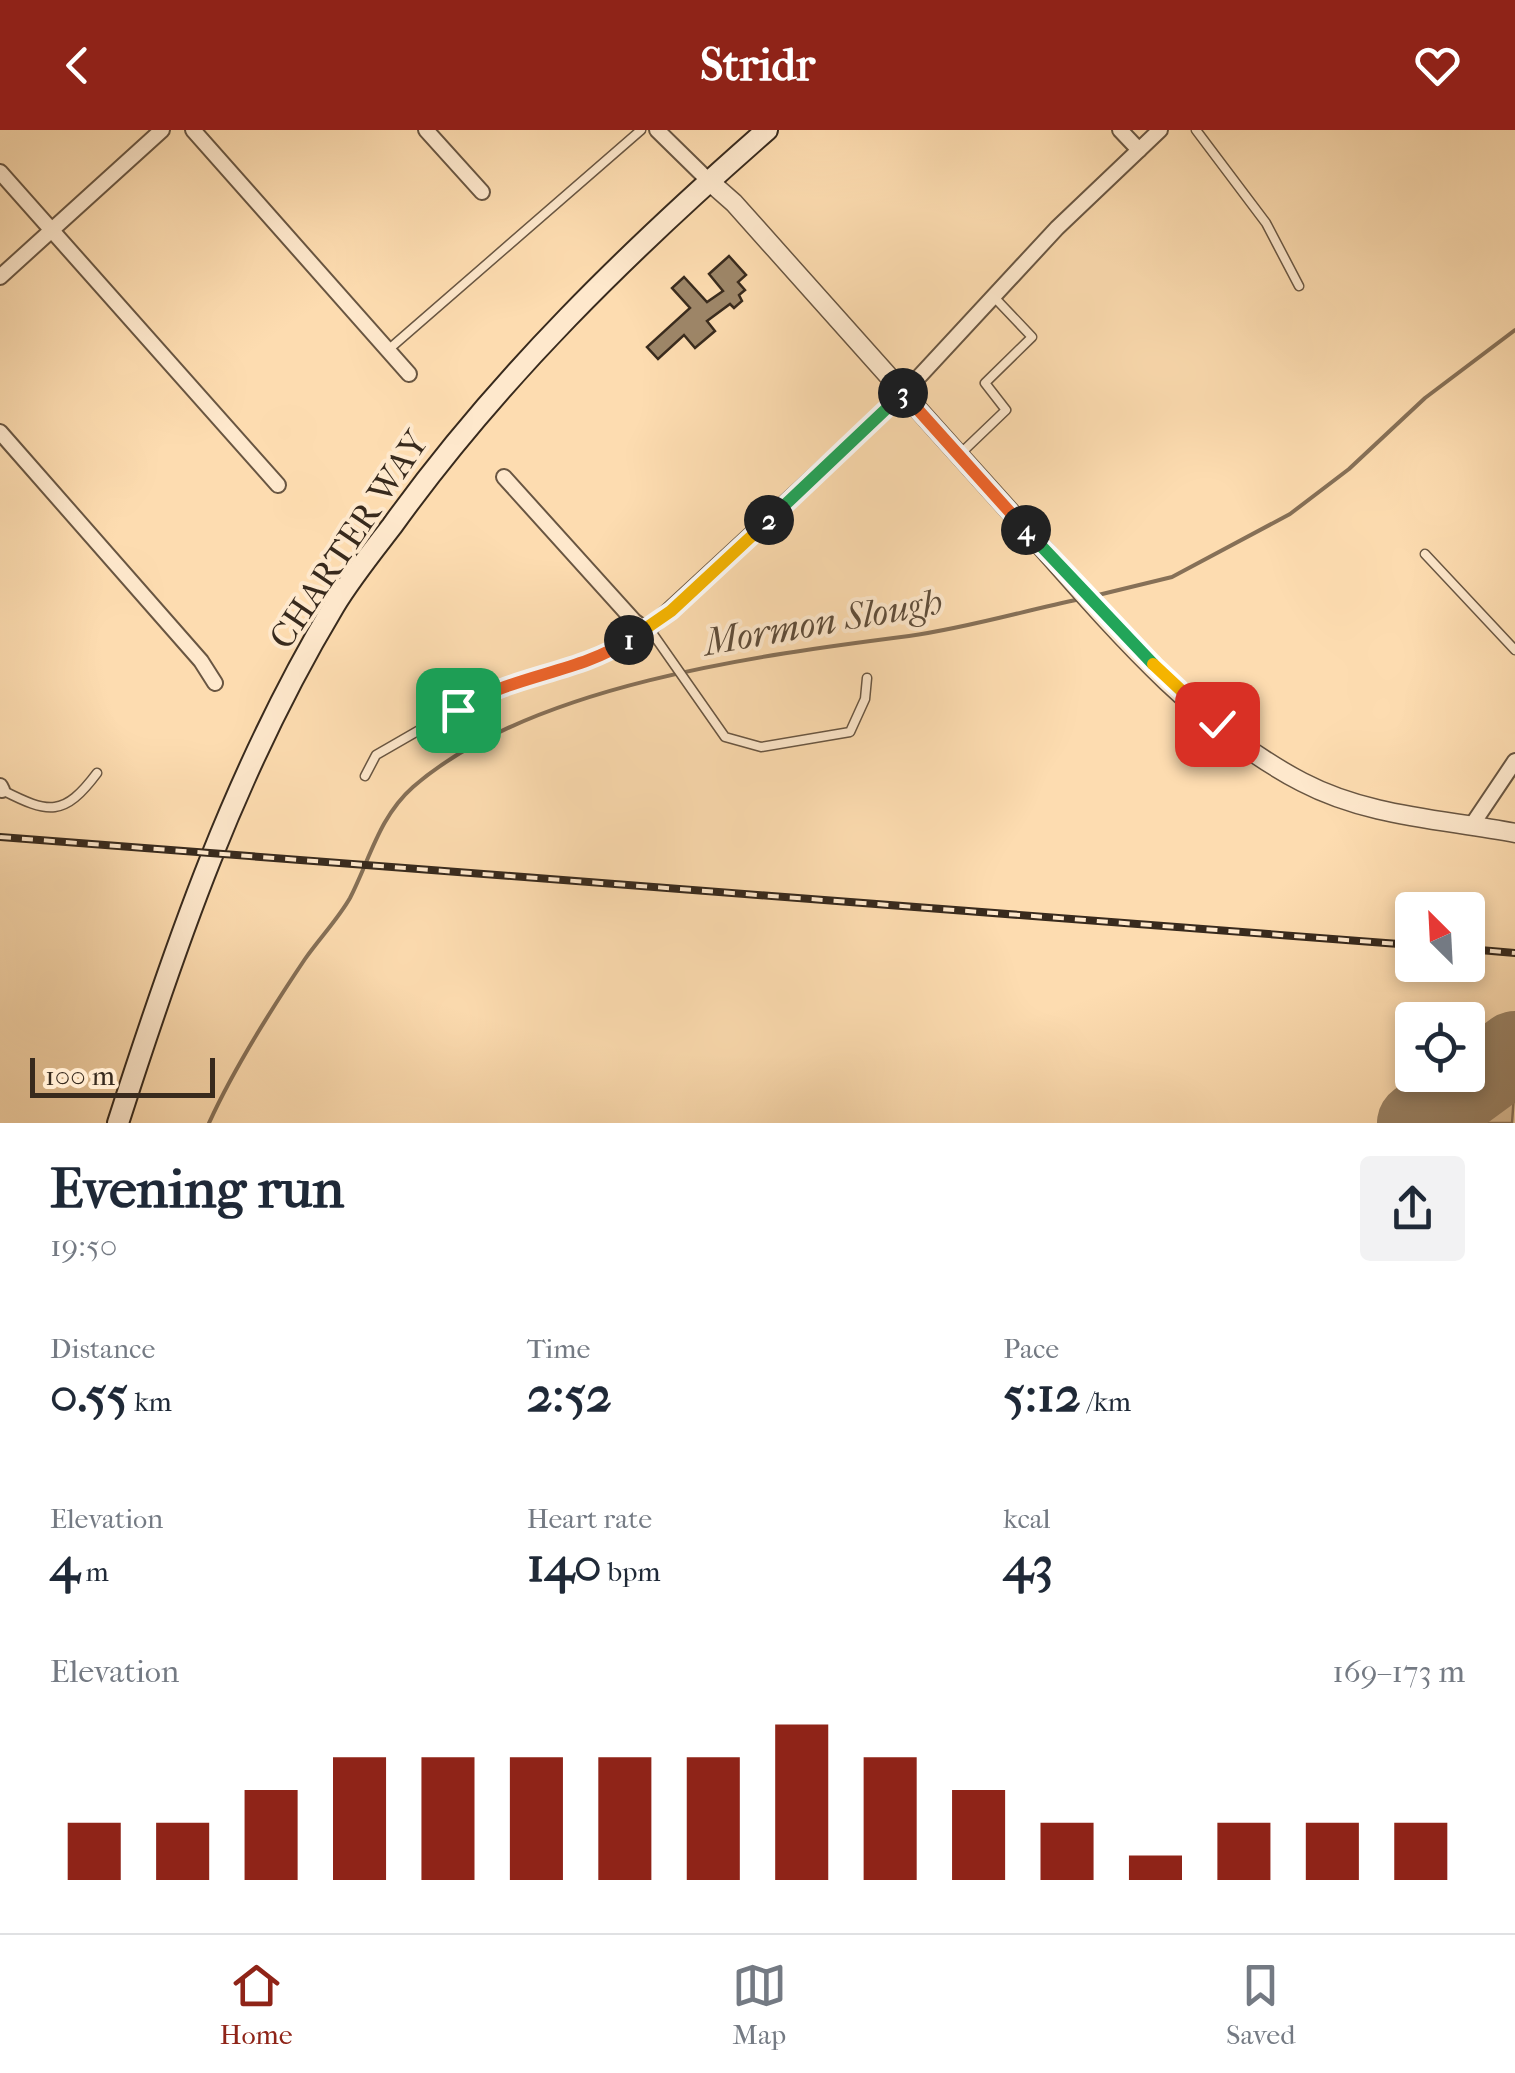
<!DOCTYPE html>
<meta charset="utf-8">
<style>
:root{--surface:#fff;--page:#f2f2f3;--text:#1f2937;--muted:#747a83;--line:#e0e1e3;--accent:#8f2418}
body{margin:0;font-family:"IM FELL French Canon",serif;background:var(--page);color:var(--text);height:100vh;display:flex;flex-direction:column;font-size:38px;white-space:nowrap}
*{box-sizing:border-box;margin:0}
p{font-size:32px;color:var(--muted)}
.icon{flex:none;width:55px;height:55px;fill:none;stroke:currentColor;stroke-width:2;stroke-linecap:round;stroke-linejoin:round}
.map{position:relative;height:993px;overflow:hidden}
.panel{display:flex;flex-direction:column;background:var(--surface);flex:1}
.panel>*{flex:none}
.needle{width:65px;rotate:336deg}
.tools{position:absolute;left:1395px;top:762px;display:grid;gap:20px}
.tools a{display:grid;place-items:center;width:90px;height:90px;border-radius:10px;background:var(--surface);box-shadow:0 5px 15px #0003;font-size:50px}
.scale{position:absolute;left:30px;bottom:25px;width:185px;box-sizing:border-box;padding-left:10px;border:5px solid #382a1d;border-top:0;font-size:28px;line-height:35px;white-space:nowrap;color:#382a1d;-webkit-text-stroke:8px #fee8cc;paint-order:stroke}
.pin{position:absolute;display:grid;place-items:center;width:85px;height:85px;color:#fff;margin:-42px;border-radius:20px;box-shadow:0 5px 15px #0006}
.km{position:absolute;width:50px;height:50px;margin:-25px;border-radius:50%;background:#222;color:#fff;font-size:28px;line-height:50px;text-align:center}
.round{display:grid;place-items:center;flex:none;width:105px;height:105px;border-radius:10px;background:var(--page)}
.overview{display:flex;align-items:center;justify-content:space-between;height:170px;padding:0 50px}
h1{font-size:55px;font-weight:800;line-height:75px}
.metrics{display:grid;grid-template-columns:repeat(3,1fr);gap:15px;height:170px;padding:10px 50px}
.metrics div{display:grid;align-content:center}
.metrics b{font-size:50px;font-weight:800}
.metrics small{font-size:28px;font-weight:400}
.metrics p{font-size:28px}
.chart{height:280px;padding:20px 50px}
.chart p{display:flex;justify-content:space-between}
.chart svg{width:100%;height:180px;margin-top:10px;stroke:var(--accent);stroke-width:6}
header{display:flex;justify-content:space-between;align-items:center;height:130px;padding:0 50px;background:var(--accent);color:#fff;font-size:45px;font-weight:800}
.menu{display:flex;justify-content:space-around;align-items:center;height:140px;border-top:2px solid var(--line);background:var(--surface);font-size:28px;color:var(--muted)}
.menu a{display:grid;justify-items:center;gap:5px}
.menu .current{color:var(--accent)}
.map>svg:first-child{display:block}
.green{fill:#dcbe97;stroke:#8a745a;stroke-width:2.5}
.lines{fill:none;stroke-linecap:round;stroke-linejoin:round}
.stream{stroke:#867057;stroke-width:4}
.runway{stroke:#9a8366;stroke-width:82}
.building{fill:#9e8769;stroke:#382a1d;stroke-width:2.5}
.service-casing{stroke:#695642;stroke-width:11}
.minor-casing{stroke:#695642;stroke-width:18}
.tertiary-casing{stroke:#695642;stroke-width:21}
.secondary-casing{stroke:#382a1d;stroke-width:24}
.service{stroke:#fee8cc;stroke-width:8}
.minor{stroke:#fee8cc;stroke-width:14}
.tertiary{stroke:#fee8cc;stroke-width:18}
.secondary{stroke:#fee8cc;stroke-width:20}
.rail-casing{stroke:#382a1d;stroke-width:8}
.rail{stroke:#fee8cc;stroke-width:4;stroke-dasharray:11;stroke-linecap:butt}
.split-1-casing{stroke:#fff;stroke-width:20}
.split-2-casing{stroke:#fff;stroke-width:20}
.split-3-casing{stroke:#fff;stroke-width:20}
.split-4-casing{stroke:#fff;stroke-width:20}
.split-5-casing{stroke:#fff;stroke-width:20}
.split-6-casing{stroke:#fff;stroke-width:20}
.split-1{stroke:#f0652b;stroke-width:12}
.split-2{stroke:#f5b400;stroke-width:12}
.split-3{stroke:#22a559;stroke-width:12}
.split-4{stroke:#f0652b;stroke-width:12}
.split-5{stroke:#22a559;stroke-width:12}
.split-6{stroke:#f5b400;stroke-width:12}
.labels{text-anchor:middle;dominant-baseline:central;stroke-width:8;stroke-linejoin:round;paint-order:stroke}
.street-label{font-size:35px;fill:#382a1d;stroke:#fee8cc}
.water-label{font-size:38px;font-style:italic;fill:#5f4d3a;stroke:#fee8cc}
</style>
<header><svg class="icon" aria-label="back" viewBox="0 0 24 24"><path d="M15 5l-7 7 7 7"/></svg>Stridr<svg class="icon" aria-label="heart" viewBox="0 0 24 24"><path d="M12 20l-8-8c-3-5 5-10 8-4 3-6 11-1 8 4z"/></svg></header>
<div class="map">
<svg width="1515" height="993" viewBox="0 0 1515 993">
<rect width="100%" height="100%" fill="#fddcb0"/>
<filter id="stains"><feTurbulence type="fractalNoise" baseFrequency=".002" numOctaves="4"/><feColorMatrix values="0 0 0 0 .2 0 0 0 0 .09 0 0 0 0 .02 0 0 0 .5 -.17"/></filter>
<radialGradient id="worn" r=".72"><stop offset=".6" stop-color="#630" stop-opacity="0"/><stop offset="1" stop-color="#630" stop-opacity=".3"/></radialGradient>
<!-- green -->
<polygon class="green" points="1515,951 1512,993 1457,993"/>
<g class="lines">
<!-- stream -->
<g class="stream">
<polyline points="1094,466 1172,447 1290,384 1349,339 1425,268 1515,200"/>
<path d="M209 993C235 936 270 881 305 829 319 809 338 789 350 768 370 729 379 687 413 657 530 555 760 525 909 506 967 498 1023 481 1080 469"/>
</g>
<!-- runway -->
<polyline class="runway" points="1418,993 1515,922"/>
</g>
<!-- building -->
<polygon class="building" points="729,126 746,145 738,152 745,160 739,165 742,171 734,178 730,174 707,191 715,201 695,218 684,205 658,229 647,217 690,178 672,158 684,147 707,172 723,161 709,144"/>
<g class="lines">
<defs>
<g id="service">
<polyline points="1196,0 1266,93 1299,156"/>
<polyline points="388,220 641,0"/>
<polyline points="959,325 1006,280 985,253 1032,207 994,167"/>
<polyline points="1425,424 1515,520"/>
<polyline points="365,646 376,625 475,568 601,525 648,497 725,607 761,617 850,602 865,569 867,548"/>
<path d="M2 660C49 684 64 687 97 643"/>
</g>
<g id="minor">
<polyline points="193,0 409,244"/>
<polyline points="426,0 482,62"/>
<polyline points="657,0 709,51"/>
<polyline points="1120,0 1139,20"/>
<polyline points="0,42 278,355"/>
<polyline points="0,147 162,0"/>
<polyline points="0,302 201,531 215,553"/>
<polyline points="504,347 634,491 642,497 653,495 904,263 1057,98 1160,0"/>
<polyline points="0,656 2,660"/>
<polyline points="1472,695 1515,631"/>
</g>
<path id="tertiary" d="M709 51 734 73C831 181 926 289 1023 396 1105 488 1191 594 1302 652 1369 687 1442 689 1515 703"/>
<path id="secondary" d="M118 993C176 813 236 639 334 476 351 448 372 422 392 396 498 248 630 120 767 0"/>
</defs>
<!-- service casing -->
<use href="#service" class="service-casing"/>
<!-- minor casing -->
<use href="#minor" class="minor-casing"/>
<!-- tertiary casing -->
<use href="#tertiary" class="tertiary-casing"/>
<!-- secondary casing -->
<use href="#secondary" class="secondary-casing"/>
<!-- service -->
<use href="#service" class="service"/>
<!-- minor -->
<use href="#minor" class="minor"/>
<!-- tertiary -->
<use href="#tertiary" class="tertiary"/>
<!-- secondary -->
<use href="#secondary" class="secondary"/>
<defs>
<g id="rail">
<polyline points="0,707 1412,815"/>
<polyline points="1468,819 1515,823"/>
</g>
</defs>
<!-- rail casing -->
<use href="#rail" class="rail-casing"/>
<!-- rail -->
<use href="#rail" class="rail"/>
</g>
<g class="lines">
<defs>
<path id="split-1" d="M458 580C509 545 577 544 629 510"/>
<polyline id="split-2" points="629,510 671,481 769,390"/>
<polyline id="split-3" points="769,390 903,263"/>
<polyline id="split-4" points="903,263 1026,400"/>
<polyline id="split-5" points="1026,400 1153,534"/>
<polyline id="split-6" points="1153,534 1217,594"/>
</defs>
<!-- split-1 casing -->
<use href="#split-1" class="split-1-casing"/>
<!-- split-2 casing -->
<use href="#split-2" class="split-2-casing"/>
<!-- split-3 casing -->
<use href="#split-3" class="split-3-casing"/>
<!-- split-4 casing -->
<use href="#split-4" class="split-4-casing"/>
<!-- split-5 casing -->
<use href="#split-5" class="split-5-casing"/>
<!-- split-6 casing -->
<use href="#split-6" class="split-6-casing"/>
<!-- split-1 -->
<use href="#split-1" class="split-1"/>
<!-- split-2 -->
<use href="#split-2" class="split-2"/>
<!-- split-3 -->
<use href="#split-3" class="split-3"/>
<!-- split-4 -->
<use href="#split-4" class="split-4"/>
<!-- split-5 -->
<use href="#split-5" class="split-5"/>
<!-- split-6 -->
<use href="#split-6" class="split-6"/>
</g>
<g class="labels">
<!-- street labels -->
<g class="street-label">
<text transform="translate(349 410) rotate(-56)">CHARTER WAY</text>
</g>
<!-- water labels -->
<g class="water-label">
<text transform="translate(823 492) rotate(-10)">Mormon Slough</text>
</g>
</g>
<rect width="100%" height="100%" filter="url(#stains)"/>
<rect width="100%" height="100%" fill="url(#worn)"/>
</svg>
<div class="tools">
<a><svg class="needle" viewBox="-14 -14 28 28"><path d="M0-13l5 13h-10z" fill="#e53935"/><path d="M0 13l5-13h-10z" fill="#747a83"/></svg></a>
<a><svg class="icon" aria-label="locate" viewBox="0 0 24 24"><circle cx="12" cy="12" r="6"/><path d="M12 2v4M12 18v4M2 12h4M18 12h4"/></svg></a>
</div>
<div class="scale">100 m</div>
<div class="pin" style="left:458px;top:580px;background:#1e9e55"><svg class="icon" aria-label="arrive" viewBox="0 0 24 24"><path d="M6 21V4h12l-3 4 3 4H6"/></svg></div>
<div class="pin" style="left:1217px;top:594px;background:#d93025"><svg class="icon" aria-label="check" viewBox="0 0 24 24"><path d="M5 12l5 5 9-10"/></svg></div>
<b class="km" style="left:629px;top:510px">1</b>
<b class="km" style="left:769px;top:390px">2</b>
<b class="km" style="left:903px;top:263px">3</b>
<b class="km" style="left:1026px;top:400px">4</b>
</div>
<section class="panel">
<div class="overview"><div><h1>Evening run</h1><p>19:50</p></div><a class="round"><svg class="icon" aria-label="share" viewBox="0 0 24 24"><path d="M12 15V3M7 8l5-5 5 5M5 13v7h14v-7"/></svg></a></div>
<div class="metrics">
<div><p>Distance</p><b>0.55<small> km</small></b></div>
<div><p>Time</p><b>2:52</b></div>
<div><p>Pace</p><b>5:12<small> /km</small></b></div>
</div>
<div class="metrics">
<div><p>Elevation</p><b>4<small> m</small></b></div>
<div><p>Heart rate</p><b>140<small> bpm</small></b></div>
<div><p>kcal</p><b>43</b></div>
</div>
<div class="chart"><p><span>Elevation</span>169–173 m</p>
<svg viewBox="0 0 160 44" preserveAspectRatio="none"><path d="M5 44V30M15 44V30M25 44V22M35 44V14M45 44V14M55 44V14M65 44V14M75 44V14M85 44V6M95 44V14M105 44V22M115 44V30M125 44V38M135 44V30M145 44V30M155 44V30"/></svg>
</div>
</section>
<nav class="menu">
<a class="current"><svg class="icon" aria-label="home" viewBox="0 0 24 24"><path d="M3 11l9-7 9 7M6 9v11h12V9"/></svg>Home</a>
<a><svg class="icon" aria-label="map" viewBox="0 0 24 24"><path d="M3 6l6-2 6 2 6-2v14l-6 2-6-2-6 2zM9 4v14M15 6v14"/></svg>Map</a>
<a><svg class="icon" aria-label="saved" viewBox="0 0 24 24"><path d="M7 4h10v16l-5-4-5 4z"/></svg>Saved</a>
</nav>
